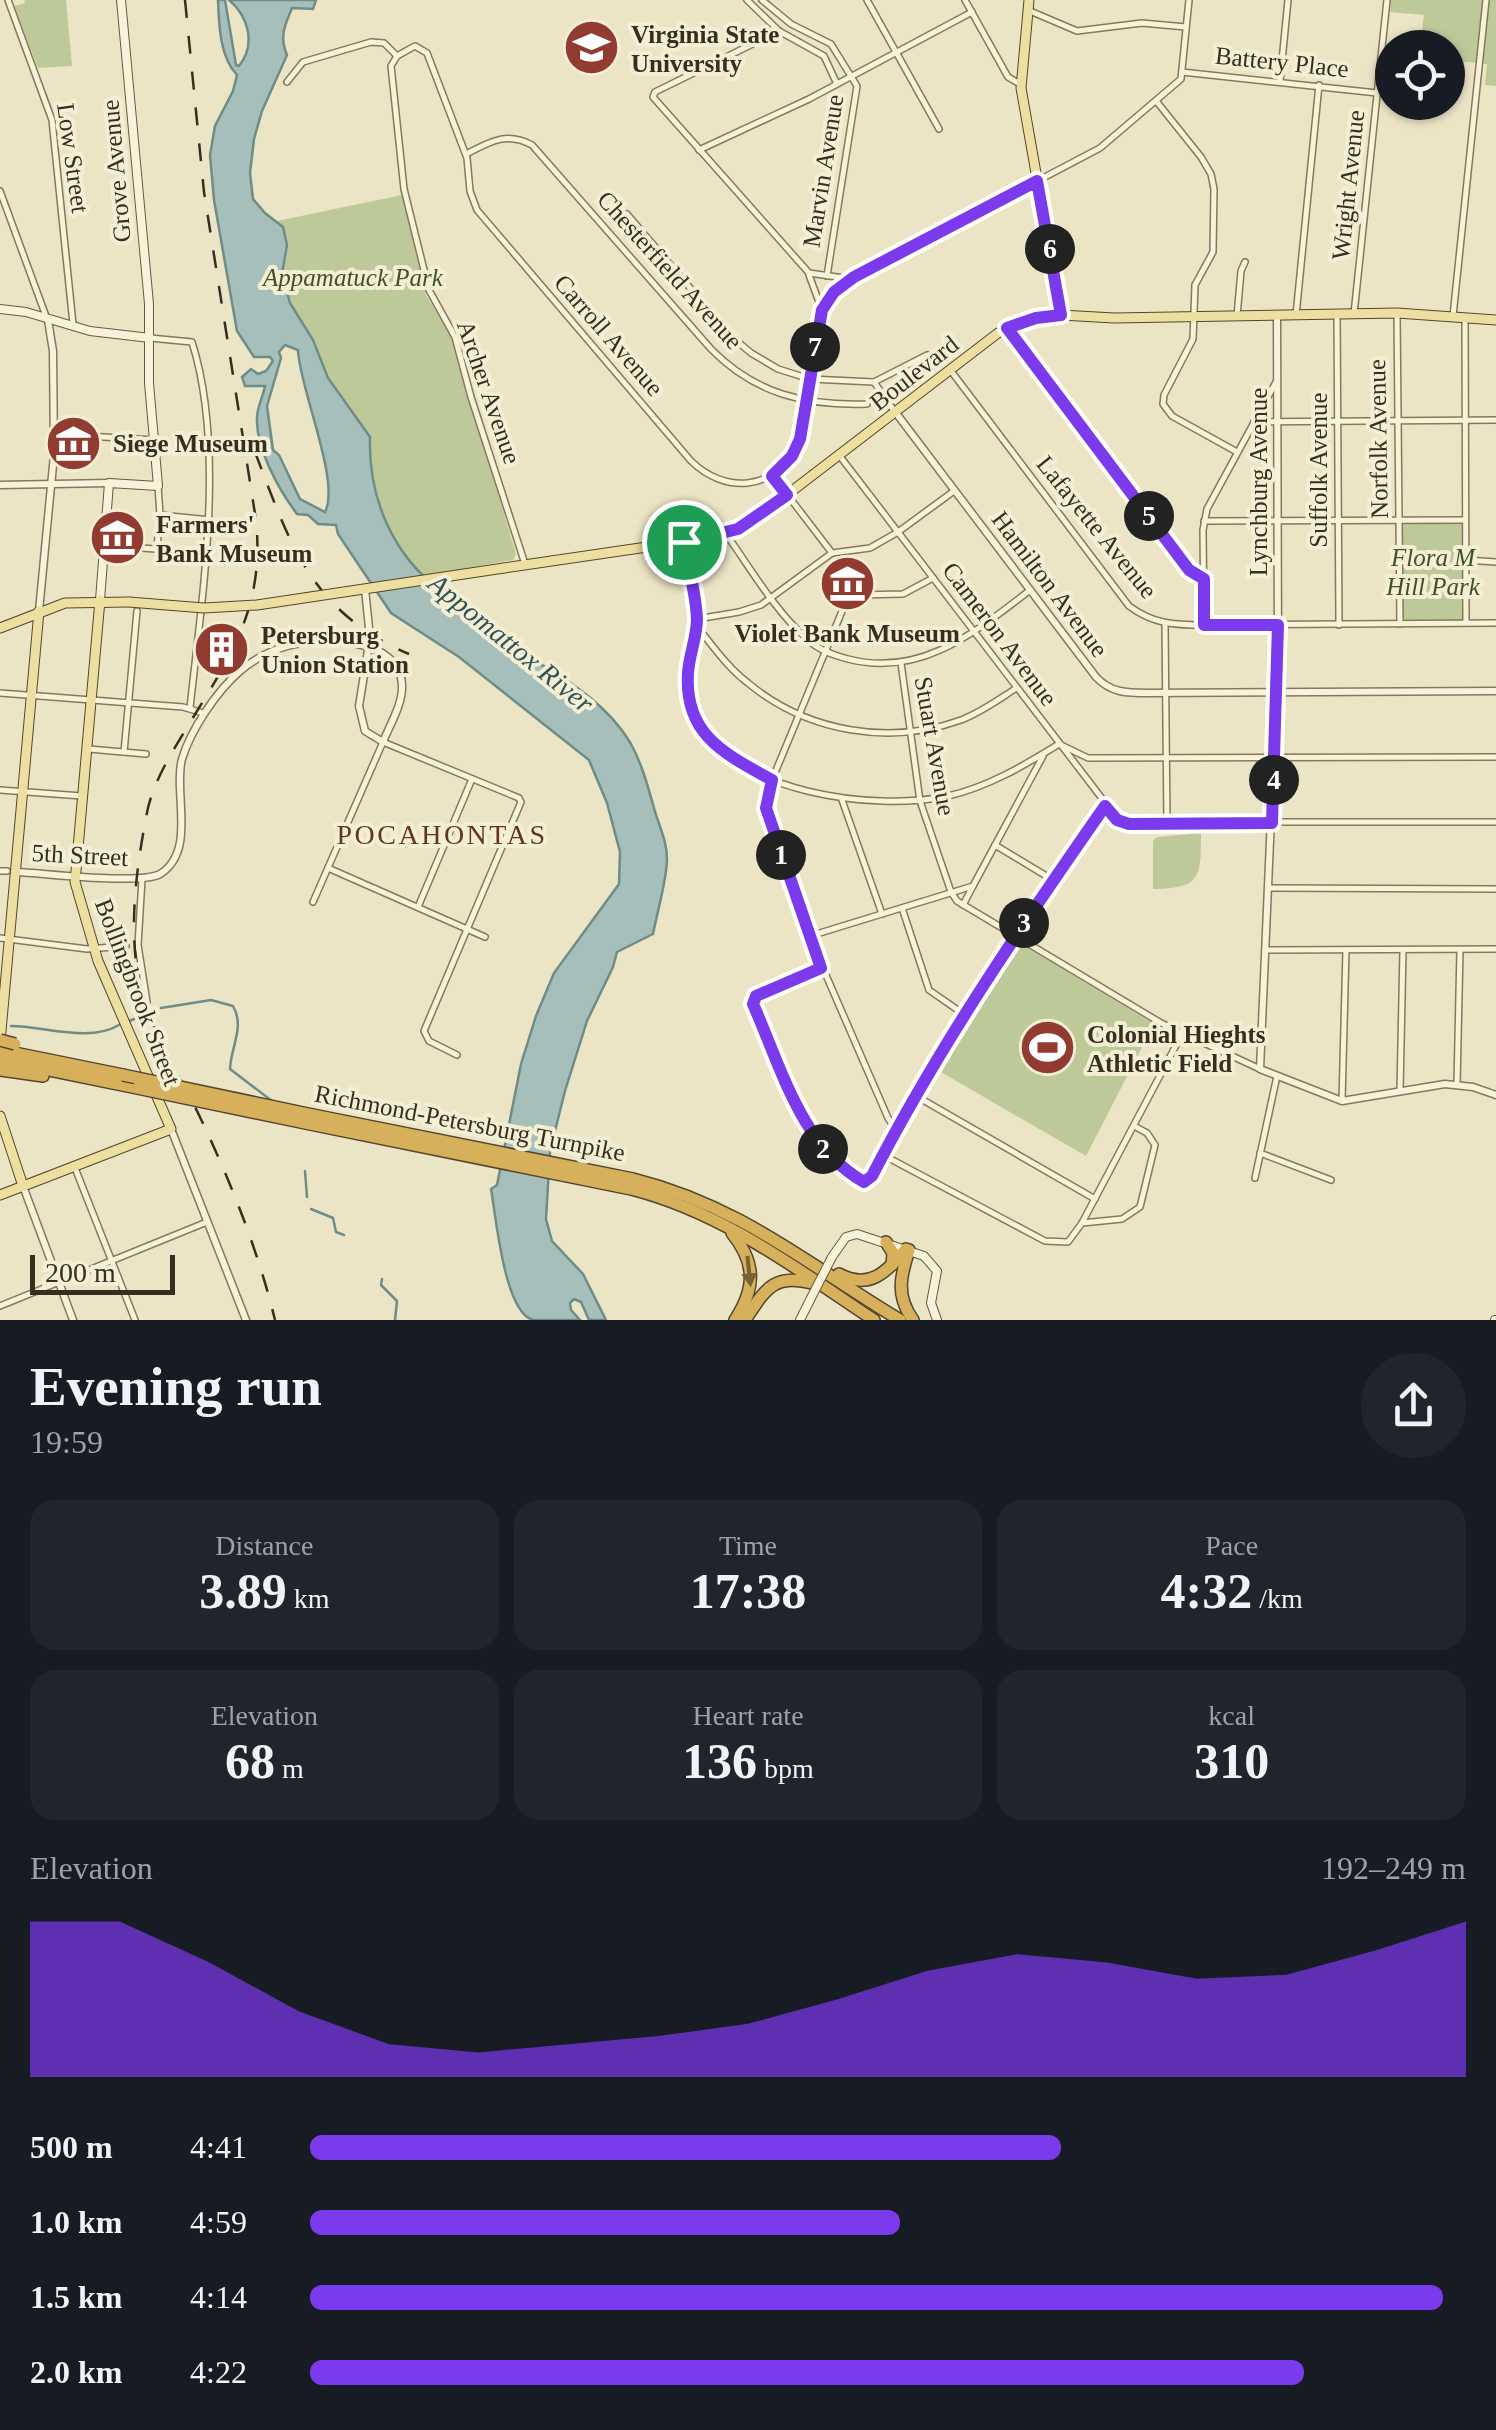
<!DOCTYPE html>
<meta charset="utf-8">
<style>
:root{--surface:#171b24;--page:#20242c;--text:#f1f3f6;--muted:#9ea1a6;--accent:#7c3aed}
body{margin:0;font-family:Georgia,serif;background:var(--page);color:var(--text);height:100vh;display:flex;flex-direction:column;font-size:38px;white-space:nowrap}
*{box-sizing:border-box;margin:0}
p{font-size:32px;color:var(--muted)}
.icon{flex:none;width:55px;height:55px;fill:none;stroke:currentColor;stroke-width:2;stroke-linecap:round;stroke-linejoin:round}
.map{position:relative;height:1320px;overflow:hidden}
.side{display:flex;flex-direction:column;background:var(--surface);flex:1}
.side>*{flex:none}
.fabs{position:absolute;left:1375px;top:30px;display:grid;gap:20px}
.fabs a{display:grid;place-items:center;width:90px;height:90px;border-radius:50%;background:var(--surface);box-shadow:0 2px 8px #0004;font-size:50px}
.scale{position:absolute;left:30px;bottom:25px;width:145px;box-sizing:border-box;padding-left:10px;border:5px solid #372e1f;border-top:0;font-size:28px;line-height:35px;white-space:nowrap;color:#372e1f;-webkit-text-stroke:8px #f4efd4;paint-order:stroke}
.pin{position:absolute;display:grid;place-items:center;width:85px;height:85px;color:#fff;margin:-42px;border:5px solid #fff;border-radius:50%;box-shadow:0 2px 10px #0007}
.km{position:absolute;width:50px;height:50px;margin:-25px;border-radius:50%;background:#222;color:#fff;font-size:28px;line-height:50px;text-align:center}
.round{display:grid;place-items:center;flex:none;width:105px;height:105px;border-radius:52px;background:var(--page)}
.head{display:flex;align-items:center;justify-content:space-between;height:170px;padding:0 30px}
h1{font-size:55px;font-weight:700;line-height:75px}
.metrics{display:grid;grid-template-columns:repeat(3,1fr);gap:15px;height:170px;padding:10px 30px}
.metrics div{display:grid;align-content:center;border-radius:25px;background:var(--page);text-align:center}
.metrics b{font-size:50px;font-weight:700}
.metrics small{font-size:28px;font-weight:400}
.metrics p{font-size:28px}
.chart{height:280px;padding:20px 30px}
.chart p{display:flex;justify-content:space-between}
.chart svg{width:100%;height:180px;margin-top:10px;fill:var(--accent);opacity:.7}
ul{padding:0 30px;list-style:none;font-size:32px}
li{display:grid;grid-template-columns:160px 120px 1fr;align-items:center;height:75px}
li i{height:25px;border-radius:12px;background:var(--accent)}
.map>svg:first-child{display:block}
.green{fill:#bec99a}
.water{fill:#a7bfbb;stroke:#6e8d89;stroke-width:2.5;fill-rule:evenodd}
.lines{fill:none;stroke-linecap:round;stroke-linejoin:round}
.stream{stroke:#6e8d89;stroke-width:2.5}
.minor-casing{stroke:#86785c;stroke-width:8}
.tertiary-casing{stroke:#86785c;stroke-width:9}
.secondary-casing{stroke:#68593f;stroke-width:10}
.primary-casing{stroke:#544530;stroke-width:11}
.motorway-casing{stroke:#544530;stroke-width:14}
.minor{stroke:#f7f2d8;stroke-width:5}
.tertiary{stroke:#f7f2d8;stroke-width:6}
.secondary{stroke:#f7f2d8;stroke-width:8}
.primary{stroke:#eddf9f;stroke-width:9}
.motorway{stroke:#d6b05b;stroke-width:11}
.rail{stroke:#372e1f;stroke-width:2.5;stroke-dasharray:18 18;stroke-linecap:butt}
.tertiary-bridge-casing{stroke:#86785c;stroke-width:9;stroke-linecap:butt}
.secondary-bridge-casing{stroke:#68593f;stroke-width:10;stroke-linecap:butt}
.primary-bridge-casing{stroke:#544530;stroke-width:11;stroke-linecap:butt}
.motorway-bridge-casing{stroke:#544530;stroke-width:14;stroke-linecap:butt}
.tertiary-bridge{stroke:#f7f2d8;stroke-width:6}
.secondary-bridge{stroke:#f7f2d8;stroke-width:8}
.primary-bridge{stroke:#eddf9f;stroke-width:9}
.motorway-bridge{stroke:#d6b05b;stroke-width:11}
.oneway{fill:#776237}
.route-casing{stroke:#fff;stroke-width:20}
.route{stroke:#7c3aed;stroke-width:12}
.labels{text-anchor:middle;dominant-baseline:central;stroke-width:8;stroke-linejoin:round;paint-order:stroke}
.poi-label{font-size:25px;font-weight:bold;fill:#372e1f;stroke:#f4efd4;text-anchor:start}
.street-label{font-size:25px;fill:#372e1f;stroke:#f4efd4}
.park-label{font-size:25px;font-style:italic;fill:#425227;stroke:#f4efd4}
.water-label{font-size:28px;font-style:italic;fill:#2f5356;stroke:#f4efd4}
.neighbourhood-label{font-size:28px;letter-spacing:2.5px;fill:#613721;stroke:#f4efd4}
</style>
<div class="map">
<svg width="1496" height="1320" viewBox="0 0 1496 1320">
<rect width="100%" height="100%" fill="#ece5c5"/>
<!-- green -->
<g class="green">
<polygon points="24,0 66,0 72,66 38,68 14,6 25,3"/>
<polygon points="1391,0 1496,0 1496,86 1485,85 1487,64 1448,60 1448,48 1420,47 1424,15 1390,12"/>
<path d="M402 195 426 295 452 337 516 554 513 560 422 576C387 534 368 491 370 437L328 378 313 340 288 299 282 274 287 245 283 227 277 221Z"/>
<polygon points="1463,523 1464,620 1403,620 1403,524"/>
<path d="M1201 833C1201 879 1200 888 1153 889V841L1157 837Z"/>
<polygon points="1021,944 1154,1024 1086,1156 939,1071 1016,945"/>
</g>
<!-- water -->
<path class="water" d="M218 0H225L236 65 239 66C256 45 249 17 229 0H316L313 9 292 8C285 25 279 36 287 55L262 111 254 139 250 173 253 199 265 213 283 227 287 245 282 274 290 303 313 340 328 378 370 437C368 498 393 557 444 593 460 605 473 622 490 633 539 666 599 690 631 744 642 764 648 787 654 808 659 826 667 841 667 859 667 879 657 913 653 934L617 952 613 967 587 1021 565 1091 550 1151 546 1219 552 1241 583 1274 606 1320H589L581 1302 574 1299 570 1303 571 1310 580 1320C566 1320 546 1320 533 1320 504 1312 496 1216 491 1189L497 1185 521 1064 536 1016 554 973 619 884 620 852 607 803 589 760 459 657 391 613 338 534 336 525 318 524 308 515 297 514C279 490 256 449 257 418 257 407 263 397 265 386H245L242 377 251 369 258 374 266 371 273 361 270 357H254L237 331 214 200 210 155 215 126 233 91 237 75C220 57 219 27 218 0ZM285 345 298 350C299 387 341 482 325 512L300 499 279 455 273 450 267 406 281 358 279 352Z"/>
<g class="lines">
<!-- stream -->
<g class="stream">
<path d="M161 1008 211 1000 233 1006C245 1027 231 1046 230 1069L272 1101"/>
<polyline points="129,1021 145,1015"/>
<path d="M11 1026C44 1026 89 1043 119 1025"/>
<polyline points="305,1171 307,1197"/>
<polyline points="311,1209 333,1218 336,1232 344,1235"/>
<polyline points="382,1279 381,1285 397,1301 395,1320"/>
</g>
<defs>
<g id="minor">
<polyline points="8,0 52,120 73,324"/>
<polyline points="747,0 779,31 824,56 837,84"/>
<polyline points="762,0 791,24 831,44 857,86 827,276"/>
<polyline points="867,0 939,129"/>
<polyline points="965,0 1008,77 1020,84"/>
<polyline points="1030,11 1077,31 1142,23 1186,27"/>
<polyline points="779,31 655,92 653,97 809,273 851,279 1100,148 1181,79 1189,0"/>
<path d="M397 56 415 46 427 53 467 158 470 191 477 210 691 461C725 494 773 491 796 448L822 310 809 275"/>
<polyline points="397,56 391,66 404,189 429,290 455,337 471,397 525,564"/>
<polyline points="1182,72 1377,93"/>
<polyline points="1280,81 1288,0"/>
<polyline points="287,82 303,62 371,42 384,43 397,56"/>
<polyline points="1157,102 1201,157 1211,174 1214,189 1213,252 1195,285 1193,339 1164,395 1163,404 1172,416 1237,452"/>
<polyline points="699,150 809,99 972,12"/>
<path d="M466 154C490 142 506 131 532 145L711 349C755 394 806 406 867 404"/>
<polyline points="0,191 47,319"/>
<polyline points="627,214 731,336 751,353 778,369 810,379 874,382 927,355"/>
<polyline points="824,307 834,292 850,280"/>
<polyline points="1397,313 1400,624"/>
<polyline points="1337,314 1339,625"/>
<polyline points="1354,314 1387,0"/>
<polyline points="1296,315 1319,85"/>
<polyline points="1237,316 1241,271 1245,262"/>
<polyline points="1453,316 1486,0"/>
<polyline points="1465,317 1466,623"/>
<polyline points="1009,330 1189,570 1204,579"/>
<path d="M150 338 192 342C226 450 202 596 190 708"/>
<path d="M951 371 1129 606C1153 624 1174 625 1204 625L1496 623"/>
<polyline points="874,382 895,412"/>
<polyline points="1254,422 1496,420"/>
<polyline points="53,434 154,440"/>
<polyline points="839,455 1120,822 1496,822"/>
<polyline points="773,476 832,553"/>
<polyline points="160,515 210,520"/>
<polyline points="1204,521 1465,520"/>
<path d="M726 534C751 569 775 611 807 639 818 650 833 655 848 659 921 678 975 632 1029 591"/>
<path d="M685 543C689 568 696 594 697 619 698 652 678 683 694 716 730 793 874 812 948 796 988 787 1025 765 1059 744L1088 758 1496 757"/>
<polyline points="104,545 206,553"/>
<polyline points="157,547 160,515 158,486"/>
<polyline points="1465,560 1496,562"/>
<polyline points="697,619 739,612 761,605 832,553 870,548 898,532 954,491"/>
<polyline points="1165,624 1167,824"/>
<path d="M696 625C712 645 727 667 748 683 807 732 889 746 961 720 980 713 998 700 1015 689"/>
<polyline points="1204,625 1203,530 1207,509 1276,382"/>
<polyline points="901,663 920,801 951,892 957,901 1161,1023 1260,1069"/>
<polyline points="0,693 183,707 203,713"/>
<polyline points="89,749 146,754"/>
<polyline points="124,752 137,611"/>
<polyline points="0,790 82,796"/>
<polyline points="842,800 882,914"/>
<polyline points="995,845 1053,880"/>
<polyline points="328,868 485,937"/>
<polyline points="0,871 7,871"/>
<polyline points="142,879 138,945 147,1002"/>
<polyline points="1269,888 1496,889"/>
<polyline points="313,902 383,742 519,798 521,802 424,1031 429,1041 457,1055"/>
<polyline points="963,905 973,886"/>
<polyline points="418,907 472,779"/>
<polyline points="902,908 929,990 965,1015"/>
<polyline points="810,936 973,886 1043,756"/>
<polyline points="0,938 87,949 126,946"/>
<polyline points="1265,950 1496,949"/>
<path d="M821 967 756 996 753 1004C777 1057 807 1162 867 1182L965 1015 1104 807"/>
<polyline points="1457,1084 1460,950"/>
<polyline points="1400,1091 1403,950"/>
<polyline points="916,1096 1095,1199"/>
<polyline points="1342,1101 1346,950"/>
<polyline points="896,1130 888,1118 809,936 766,808 772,780 845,604 858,595 903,594 933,578"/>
<polyline points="1260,1153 1331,1180"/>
<polyline points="883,1155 1045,1241 1068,1242 1082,1223 1182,1034"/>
<polyline points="75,1168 135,1320"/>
<polyline points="1255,1178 1277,1076"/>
<polyline points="1082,1223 1122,1219 1140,1207 1155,1145 1147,1133 1134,1126"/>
<polyline points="0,1306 207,1222"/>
</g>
<g id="tertiary">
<polyline points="1277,315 1278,658 1260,1069 1342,1101 1445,1084 1473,1087 1496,1095"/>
<path d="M896 413 1096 677C1111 693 1127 693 1148 693L1496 691"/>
<polyline points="0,485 109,483"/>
<polyline points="39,611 54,455 53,351 48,320"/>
<path d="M17 872C44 873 140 885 160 874 197 851 173 793 182 759 191 729 217 691 240 671 254 659 270 651 287 646 320 637 400 636 402 685 403 704 390 724 383 742L365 731 359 706"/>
<polyline points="171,1129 246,1320"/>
<polyline points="23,1186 73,1320"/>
</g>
<g id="secondary">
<polyline points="0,309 26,312 90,331 150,338"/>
<polyline points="100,600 109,483 158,486 149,383 149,304 121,0"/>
<polyline points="832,1257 846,1237 857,1234 924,1256 937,1271 931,1303 937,1320"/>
<polyline points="800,1320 810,1300"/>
<polyline points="1495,1320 1496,1320"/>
</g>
<g id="primary">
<polyline points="1029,0 1021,88 1061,315"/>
<polyline points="504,568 715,537 758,517 998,333 1024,321 1061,315 1114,318 1397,313 1496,320"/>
<polyline points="0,628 65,603 129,602"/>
<polyline points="0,1042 39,611"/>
<polyline points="0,1116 23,1186"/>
<polyline points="0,1195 171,1129 98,961 75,882 100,600"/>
</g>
<g id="motorway">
<polyline points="0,1050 123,1075"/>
<polyline points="0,1060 137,1088"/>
<polyline points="0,1070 43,1076"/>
<path d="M313 1115 633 1179C741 1206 808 1265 900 1320"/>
<path d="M310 1124 631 1189C722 1212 797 1269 874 1320"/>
<path d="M732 1233C756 1263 756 1288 735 1320"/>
<polyline points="886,1242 893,1253 892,1265"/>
<path d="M909 1250C900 1277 896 1296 913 1320"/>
<path d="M839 1274C870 1291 887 1271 906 1249"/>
<path d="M745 1320C765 1290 773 1273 812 1283"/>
</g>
</defs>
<!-- minor casing -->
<use href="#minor" class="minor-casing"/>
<!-- tertiary casing -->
<use href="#tertiary" class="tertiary-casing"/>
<!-- secondary casing -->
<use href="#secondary" class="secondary-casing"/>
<!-- primary casing -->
<use href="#primary" class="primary-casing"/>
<!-- motorway casing -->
<use href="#motorway" class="motorway-casing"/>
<!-- minor -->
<use href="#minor" class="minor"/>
<!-- tertiary -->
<use href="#tertiary" class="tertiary"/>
<!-- secondary -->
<use href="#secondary" class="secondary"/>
<!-- primary -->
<use href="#primary" class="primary"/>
<!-- motorway -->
<use href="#motorway" class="motorway"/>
<!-- rail -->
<g class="rail">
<path d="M185 0 204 192 256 520C265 609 230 657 186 729 169 757 151 786 146 818 136 870 128 933 140 984 150 1031 178 1072 199 1115 230 1180 258 1250 275 1320"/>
<path d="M255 452C290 544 311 612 409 654"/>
</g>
<defs>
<polyline id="tertiary-bridge" points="359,706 370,638 365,589"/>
<polyline id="secondary-bridge" points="810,1300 832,1257"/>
<polyline id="primary-bridge" points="129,602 204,608 257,605 504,568"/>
<g id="motorway-bridge">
<polyline points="0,1040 15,1044"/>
<polyline points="123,1075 313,1115"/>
<polyline points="137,1088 310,1124"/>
</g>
</defs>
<!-- tertiary-bridge casing -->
<use href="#tertiary-bridge" class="tertiary-bridge-casing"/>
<!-- secondary-bridge casing -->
<use href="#secondary-bridge" class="secondary-bridge-casing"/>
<!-- primary-bridge casing -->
<use href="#primary-bridge" class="primary-bridge-casing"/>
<!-- motorway-bridge casing -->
<use href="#motorway-bridge" class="motorway-bridge-casing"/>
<!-- tertiary-bridge -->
<use href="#tertiary-bridge" class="tertiary-bridge"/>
<!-- secondary-bridge -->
<use href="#secondary-bridge" class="secondary-bridge"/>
<!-- primary-bridge -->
<use href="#primary-bridge" class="primary-bridge"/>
<!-- motorway-bridge -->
<use href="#motorway-bridge" class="motorway-bridge"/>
</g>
<!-- one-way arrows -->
<defs><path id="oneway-solid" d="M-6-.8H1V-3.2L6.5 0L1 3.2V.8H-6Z" transform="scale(2.5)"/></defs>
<use class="oneway" href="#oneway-solid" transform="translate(749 1271) rotate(84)"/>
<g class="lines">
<defs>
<path id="route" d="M1037 181 1061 315 1036 318 1007 328 1189 570 1204 579V625H1278L1272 823 1129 824 1117 820 1105 806C1022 925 939 1046 872 1176L864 1182C801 1146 781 1067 753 1004L756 996 821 968 766 808 772 780C725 754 684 735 688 673 689 655 697 637 697 619 696 593 688 567 684 542L738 529 787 495 772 476 792 456 800 439 822 310 834 292 854 277Z"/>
</defs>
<!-- route casing -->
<use href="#route" class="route-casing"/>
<!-- route -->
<use href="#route" class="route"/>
</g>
<!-- icons -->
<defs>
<symbol id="university-disc" viewBox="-11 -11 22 22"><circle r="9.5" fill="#923b30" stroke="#f4efd4"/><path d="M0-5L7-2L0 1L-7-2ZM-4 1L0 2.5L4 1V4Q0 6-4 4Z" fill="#fff"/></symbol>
<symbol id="museum-disc" viewBox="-11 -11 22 22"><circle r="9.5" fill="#923b30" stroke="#f4efd4"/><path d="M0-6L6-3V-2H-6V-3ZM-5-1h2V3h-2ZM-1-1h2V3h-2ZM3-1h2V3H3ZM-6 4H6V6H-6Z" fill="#fff"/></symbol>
<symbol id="building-disc" viewBox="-11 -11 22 22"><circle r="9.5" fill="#923b30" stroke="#f4efd4"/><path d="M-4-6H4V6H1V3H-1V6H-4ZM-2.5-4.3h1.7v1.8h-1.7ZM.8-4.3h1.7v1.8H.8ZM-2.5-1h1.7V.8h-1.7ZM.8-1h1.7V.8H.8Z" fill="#fff"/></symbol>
<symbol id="stadium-disc" viewBox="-11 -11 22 22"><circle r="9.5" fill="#923b30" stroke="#f4efd4"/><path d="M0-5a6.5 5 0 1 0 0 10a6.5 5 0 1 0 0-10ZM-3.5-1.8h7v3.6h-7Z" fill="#fff"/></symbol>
</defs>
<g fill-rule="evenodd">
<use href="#university-disc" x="560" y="16" width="63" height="63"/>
<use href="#museum-disc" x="42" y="412" width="63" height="63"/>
<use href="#museum-disc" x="86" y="506" width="63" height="63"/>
<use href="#museum-disc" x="816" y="552" width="63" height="63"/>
<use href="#building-disc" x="190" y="618" width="63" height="63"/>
<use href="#stadium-disc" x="1016" y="1016" width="63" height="63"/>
</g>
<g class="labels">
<!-- poi labels -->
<g class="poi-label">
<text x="631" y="34">Virginia State<tspan x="631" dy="29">University</tspan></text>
<text x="113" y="443">Siege Museum</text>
<text x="156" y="524">Farmers'<tspan x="156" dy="29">Bank Museum</tspan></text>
<text x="847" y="633" text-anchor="middle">Violet Bank Museum</text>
<text x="261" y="635">Petersburg<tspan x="261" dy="29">Union Station</tspan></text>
<text x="1087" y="1034">Colonial Hieghts<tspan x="1087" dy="29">Athletic Field</tspan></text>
</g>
<!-- street labels -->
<g class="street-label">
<text transform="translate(1282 62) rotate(6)">Battery Place</text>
<text transform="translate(73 158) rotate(82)">Low Street</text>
<text transform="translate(116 171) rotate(-95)">Grove Avenue</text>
<text transform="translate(823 171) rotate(-81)">Marvin Avenue</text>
<text transform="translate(1348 185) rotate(-84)">Wright Avenue</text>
<text transform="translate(670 270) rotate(48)">Chesterfield Avenue</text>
<text transform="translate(609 335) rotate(49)">Carroll Avenue</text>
<text transform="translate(914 373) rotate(-38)">Boulevard</text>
<text transform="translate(489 392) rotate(71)">Archer Avenue</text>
<text transform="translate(1378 439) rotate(-91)">Norfolk Avenue</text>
<text transform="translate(1318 470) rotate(-90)">Suffolk Avenue</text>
<text transform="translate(1258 482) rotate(-90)">Lynchburg Avenue</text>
<text transform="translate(1097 527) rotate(51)">Lafayette Avenue</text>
<text transform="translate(1050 584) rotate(53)">Hamilton Avenue</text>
<text transform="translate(1000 634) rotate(53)">Cameron Avenue</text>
<text transform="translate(935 746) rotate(80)">Stuart Avenue</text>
<text transform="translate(80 855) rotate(3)">5th Street</text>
<text transform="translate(138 992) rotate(69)">Bollingbrook Street</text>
<text transform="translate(470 1123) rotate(11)">Richmond-Petersburg Turnpike</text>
</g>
<!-- park labels -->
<g class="park-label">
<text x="353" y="277">Appamatuck Park</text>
<text x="1433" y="557">Flora M<tspan x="1433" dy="29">Hill Park</tspan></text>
</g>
<!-- water labels -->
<g class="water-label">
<text transform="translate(511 643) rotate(39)">Appomattox River</text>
</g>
<!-- neighbourhood labels -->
<g class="neighbourhood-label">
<text x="442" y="834">POCAHONTAS</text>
</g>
</g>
</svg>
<div class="fabs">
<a><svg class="icon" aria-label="locate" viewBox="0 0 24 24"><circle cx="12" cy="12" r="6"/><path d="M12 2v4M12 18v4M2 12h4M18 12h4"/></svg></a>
</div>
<div class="scale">200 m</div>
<div class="pin" style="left:684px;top:542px;background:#1e9e55"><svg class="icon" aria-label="arrive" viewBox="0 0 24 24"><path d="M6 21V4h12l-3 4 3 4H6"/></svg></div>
<b class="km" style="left:781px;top:855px">1</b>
<b class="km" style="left:823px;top:1149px">2</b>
<b class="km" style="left:1024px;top:923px">3</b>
<b class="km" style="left:1274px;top:780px">4</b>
<b class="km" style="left:1149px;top:516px">5</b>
<b class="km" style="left:1050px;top:249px">6</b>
<b class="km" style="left:815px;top:347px">7</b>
</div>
<section class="side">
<div class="head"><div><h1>Evening run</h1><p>19:59</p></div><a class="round"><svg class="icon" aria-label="share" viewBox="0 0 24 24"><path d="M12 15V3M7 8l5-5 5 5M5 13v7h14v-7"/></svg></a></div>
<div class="metrics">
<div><p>Distance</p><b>3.89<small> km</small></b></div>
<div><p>Time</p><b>17:38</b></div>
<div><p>Pace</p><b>4:32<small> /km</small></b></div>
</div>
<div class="metrics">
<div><p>Elevation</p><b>68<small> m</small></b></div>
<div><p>Heart rate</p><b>136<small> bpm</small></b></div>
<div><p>kcal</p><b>310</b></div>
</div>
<div class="chart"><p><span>Elevation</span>192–249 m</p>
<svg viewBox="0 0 160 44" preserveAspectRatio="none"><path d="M0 44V6L10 6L20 16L30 28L40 36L50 38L60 36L70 34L80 31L90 25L100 18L110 14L120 16L130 20L140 19L150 13L160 6V44z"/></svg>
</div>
<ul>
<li><b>500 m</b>4:41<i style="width:65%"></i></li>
<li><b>1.0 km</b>4:59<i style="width:51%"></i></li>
<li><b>1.5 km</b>4:14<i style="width:98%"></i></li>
<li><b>2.0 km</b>4:22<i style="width:86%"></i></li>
</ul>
</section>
